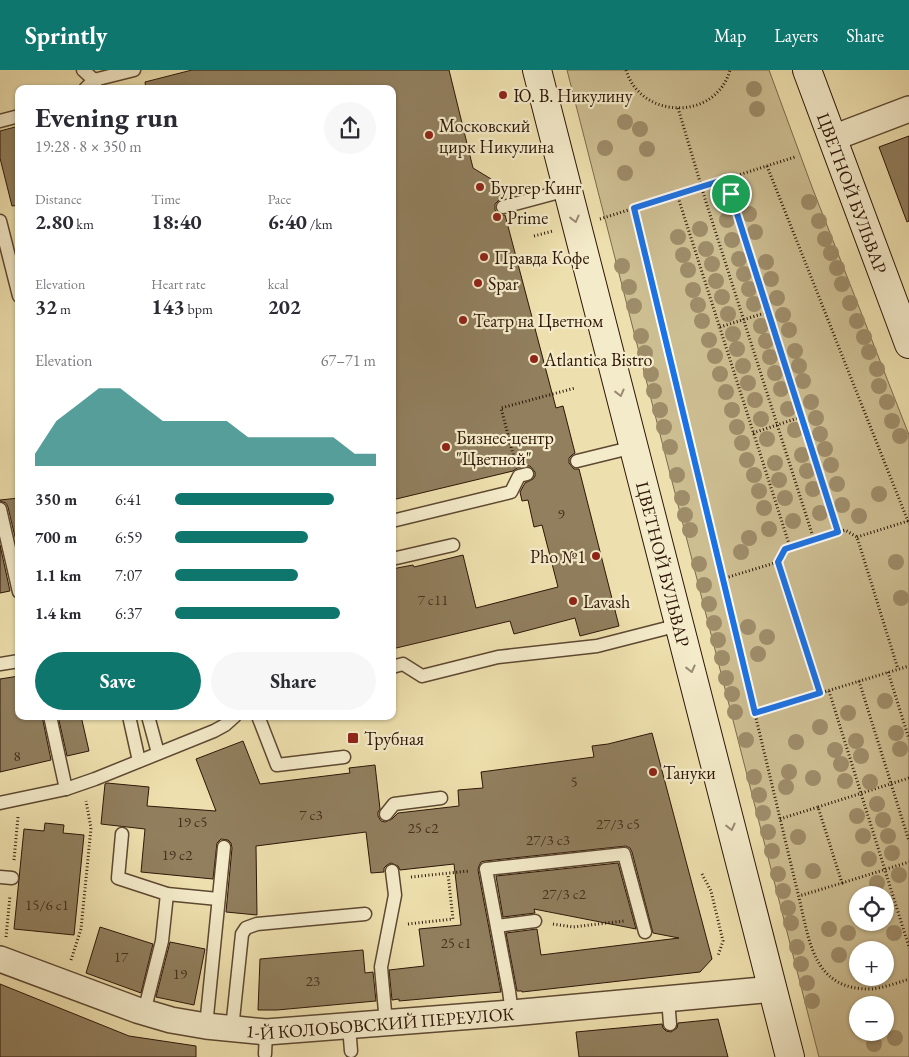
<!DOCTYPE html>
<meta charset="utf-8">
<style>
:root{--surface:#fff;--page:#f7f7f7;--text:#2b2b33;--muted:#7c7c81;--accent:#0f766e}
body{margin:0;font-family:"EB Garamond",serif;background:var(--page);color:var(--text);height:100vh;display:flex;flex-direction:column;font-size:19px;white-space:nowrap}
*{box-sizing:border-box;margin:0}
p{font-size:16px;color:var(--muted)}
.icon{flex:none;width:28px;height:28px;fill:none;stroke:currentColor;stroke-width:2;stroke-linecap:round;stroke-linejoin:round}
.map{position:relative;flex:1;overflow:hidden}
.side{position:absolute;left:15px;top:15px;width:381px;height:635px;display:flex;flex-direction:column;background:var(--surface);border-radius:10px;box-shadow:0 1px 4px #0004}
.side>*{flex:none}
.fabs{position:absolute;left:849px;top:816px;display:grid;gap:10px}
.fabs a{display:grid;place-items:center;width:45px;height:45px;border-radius:50%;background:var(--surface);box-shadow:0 1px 4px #0004;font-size:25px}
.pin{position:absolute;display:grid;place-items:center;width:42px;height:42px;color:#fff;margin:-21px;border:2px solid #fff;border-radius:50%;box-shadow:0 1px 5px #0007}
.round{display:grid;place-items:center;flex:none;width:52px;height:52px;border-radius:26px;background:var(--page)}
.headline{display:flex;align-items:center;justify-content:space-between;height:85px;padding:0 20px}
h1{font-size:28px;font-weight:700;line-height:38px}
.stats{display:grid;grid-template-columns:repeat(3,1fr);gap:8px;height:85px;padding:5px 20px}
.stats div{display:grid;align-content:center}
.stats b{font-size:21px;font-weight:700}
.stats small{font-size:14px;font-weight:400}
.stats p{font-size:14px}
.chart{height:140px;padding:10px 20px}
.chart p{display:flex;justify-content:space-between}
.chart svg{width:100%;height:90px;margin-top:5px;fill:var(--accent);opacity:.7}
.cta{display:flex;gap:10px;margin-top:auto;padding:10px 20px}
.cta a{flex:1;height:58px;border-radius:30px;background:var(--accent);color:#fff;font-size:20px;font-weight:700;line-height:58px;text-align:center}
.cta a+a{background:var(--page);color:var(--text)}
ul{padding:0 20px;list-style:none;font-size:16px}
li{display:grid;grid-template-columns:80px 60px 1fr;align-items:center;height:38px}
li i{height:12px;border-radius:6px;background:var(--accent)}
header{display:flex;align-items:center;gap:30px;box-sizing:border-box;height:70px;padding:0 25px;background:var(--accent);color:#fff}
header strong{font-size:24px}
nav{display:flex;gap:28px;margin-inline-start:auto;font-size:18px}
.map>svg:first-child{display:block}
.green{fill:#cdbe92;stroke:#7d6a4c;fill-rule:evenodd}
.building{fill:#917f5e;stroke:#2d1607}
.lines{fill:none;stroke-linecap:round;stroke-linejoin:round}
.lane-casing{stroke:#5d4831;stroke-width:15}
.street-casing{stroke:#5d4831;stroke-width:28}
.secondary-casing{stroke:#2d1607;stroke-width:30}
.path{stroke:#2d1607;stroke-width:3;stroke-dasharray:1 2.5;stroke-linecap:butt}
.lane{stroke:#f4ebca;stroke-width:12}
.street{stroke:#f4ebca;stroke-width:25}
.secondary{stroke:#f4ebca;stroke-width:28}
.tree{fill:#9e8c69}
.oneway{stroke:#9a8b72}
.route-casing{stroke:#fff;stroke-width:10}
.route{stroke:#1a73e8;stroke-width:6}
.poi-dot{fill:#8f2418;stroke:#f4ebca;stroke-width:2}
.labels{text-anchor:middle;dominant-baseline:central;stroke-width:4.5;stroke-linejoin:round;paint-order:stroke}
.number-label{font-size:15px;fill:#46301d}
.poi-label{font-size:18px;fill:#2d1607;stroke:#f4ebca;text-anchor:start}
.street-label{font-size:18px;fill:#2d1607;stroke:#f4ebca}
</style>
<header>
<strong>Sprintly</strong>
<nav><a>Map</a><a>Layers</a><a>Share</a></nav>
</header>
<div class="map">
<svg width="909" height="987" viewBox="0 0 909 987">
<rect width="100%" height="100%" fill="#eee0ae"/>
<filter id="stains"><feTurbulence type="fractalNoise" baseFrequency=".004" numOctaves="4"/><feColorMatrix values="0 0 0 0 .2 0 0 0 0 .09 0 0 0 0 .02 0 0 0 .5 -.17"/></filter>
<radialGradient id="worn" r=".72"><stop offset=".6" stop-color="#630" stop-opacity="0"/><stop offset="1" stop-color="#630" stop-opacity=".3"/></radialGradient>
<!-- green -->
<path class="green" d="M567 0H769L812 117 909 365V987H819ZM858 825H885V852H858ZM858 880H885V908H858ZM858 935H885V962H858Z"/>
<!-- building -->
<g class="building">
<polygon points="192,0 449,0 473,98 496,112 501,129 498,131 495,134 495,140 500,145 505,145 556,338 563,336 575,383 572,385 569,388 569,393 574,399 579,399 619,556 580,566 575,548 514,564 510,551 392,579 392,499 413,495 414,497 463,485 476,538 558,517 542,455 534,457 528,430 522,431 520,422 525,413 533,409 535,406 535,402 530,396 525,396 517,398 513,401 392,430 392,19 146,19 145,12"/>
<polygon points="19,56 19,135 12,136 0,88 0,61"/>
<polygon points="909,66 909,151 907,152 879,77"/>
<polygon points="19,428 19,484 8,437 6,433 0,431 0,430"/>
<polygon points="0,475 10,521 0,523"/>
<polygon points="19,606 19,646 42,646 51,690 0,702 0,609"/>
<polygon points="58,646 81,646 89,681 67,686"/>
<polygon points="652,663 712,889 700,902 522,922 522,921 517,921 506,863 537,859 541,885 679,868 653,863 632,782 630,778 626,776 485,791 481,792 479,796 478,800 501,922 399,931 399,929 392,930 389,900 424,896 419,859 461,855 454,794 400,800 398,796 391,793 387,795 384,798 384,802 371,803 366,762 256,776 257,845 226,842 232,778 231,773 228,770 221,769 217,773 213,809 141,802 145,759 101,754 105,714 107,713 149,717 147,736 216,741 196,689 243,671 260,714 350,703 349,698 375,695 380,739 378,742 378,746 381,751 385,752 392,749 398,743 459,736 458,720 483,718 481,702 594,687 592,676 608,674"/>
<polygon points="45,753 64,755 63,763 84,765 74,865 14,859 24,759 44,761"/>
<polygon points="618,793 636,859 534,839 535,843 503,847 496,806"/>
<polygon points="100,857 153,874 141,923 86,903"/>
<polygon points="170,872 205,879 194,935 156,927"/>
<polygon points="363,880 365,903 373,902 376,931 277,940 258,940 260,889"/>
<polygon points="0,914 129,966 196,976 196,987 0,987"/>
<polygon points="718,949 728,987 579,987 576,962 662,954 663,958 666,961 671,962 677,958 678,953"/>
</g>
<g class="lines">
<defs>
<g id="lane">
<polyline points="83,0 94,10 85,19"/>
<polyline points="96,19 94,10 134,0"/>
<polyline points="0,51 19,46"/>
<polyline points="503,137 567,120"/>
<polyline points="0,151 19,226"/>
<polyline points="577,391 634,377"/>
<polyline points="0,439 19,522"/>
<polyline points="392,451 511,422 519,406 527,404"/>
<polyline points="392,489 453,475"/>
<polyline points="0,594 19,591"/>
<polyline points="392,597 403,594 422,606 498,587 597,576 679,555"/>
<polyline points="50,646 66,719"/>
<polyline points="129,646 139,691"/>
<polyline points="148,646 158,683"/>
<polyline points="258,646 277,695 344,687"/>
<polyline points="0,733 66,719 95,709 214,661 225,655 235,646"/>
<polyline points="386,744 394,734 441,728"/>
<polyline points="122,764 118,808 167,824 218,829"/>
<polyline points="0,807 12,808"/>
<polyline points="497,856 535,851"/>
<polyline points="668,929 670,954"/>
<polyline points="144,942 162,871 167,824"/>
<polyline points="512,943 509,921 486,799 624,784 645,862"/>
<polyline points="386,953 381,897 395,825 392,801"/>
<polyline points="206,956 224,777"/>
<polyline points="349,956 351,981"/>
<polyline points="232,959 242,864 246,858 257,854 365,844"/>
<polyline points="265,984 266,962"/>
</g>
<g id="street">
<polyline points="833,68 909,39"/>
<path id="s1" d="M0 889 137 940 171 950 206 956 266 962 512 943 773 919"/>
</g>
<g id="secondary">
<path id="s2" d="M537 0 790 987"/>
<path id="s3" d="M807 0 909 274"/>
</g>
</defs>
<!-- lane casing -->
<use href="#lane" class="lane-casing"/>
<!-- street casing -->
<use href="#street" class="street-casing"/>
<!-- secondary casing -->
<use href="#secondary" class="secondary-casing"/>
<!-- path -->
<g class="path">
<path d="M626 0C641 50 716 51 730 0"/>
<polyline points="678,38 706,132 814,470"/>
<polyline points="767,96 909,454"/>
<polyline points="726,109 838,462"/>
<polyline points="677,124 790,477"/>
<path d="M634 138 800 832C810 875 815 920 871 919 883 918 897 913 909 909"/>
<polyline points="600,149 795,87"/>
<polyline points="534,166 553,161"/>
<polyline points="720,257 768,242"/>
<polyline points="753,363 801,347"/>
<polyline points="514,388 501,338 575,318"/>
<polyline points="857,467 908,451"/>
<polyline points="722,509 778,492"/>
<polyline points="888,602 909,669"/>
<polyline points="859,611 909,771"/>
<polyline points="829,621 909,877"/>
<polyline points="820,623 778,492 785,479 838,462 845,460 857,467 898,599"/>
<polyline points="755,643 909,596"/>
<polyline points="818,737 909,708"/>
<polyline points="780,749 818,737 842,813 799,826"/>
<polyline points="14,790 18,747"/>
<polyline points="702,804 711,821 723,871 718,886"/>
<polyline points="411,807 469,801"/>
<polyline points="842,813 909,792"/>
<polyline points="408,854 453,849 448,804"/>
<polyline points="553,854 573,857 624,851"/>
<polyline points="6,867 10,826"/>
<polyline points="71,890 81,859 91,758 86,731"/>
</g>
<!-- lane -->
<use href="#lane" class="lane"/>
<!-- street -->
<use href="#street" class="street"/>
<!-- secondary -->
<use href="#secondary" class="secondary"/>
</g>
<!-- trees -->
<g class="tree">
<circle cx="754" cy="19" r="8"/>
<circle cx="757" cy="39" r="8"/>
<circle cx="625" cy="52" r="8"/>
<circle cx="640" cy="59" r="8"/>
<circle cx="605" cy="78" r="8"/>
<circle cx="647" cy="79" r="8"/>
<circle cx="625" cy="103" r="8"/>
<circle cx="809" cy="132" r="8"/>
<circle cx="749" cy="144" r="8"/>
<circle cx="727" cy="150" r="8"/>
<circle cx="819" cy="151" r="8"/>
<circle cx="700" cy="159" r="8"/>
<circle cx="755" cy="162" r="8"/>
<circle cx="678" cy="167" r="8"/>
<circle cx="825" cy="169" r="8"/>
<circle cx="732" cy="170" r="8"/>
<circle cx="706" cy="179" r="8"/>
<circle cx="831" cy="183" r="8"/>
<circle cx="683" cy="185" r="8"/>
<circle cx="739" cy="189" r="8"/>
<circle cx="766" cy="192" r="8"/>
<circle cx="712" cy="194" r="8"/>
<circle cx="622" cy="196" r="8"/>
<circle cx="837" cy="198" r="8"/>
<circle cx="688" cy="200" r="8"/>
<circle cx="744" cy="204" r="8"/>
<circle cx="771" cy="209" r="8"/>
<circle cx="716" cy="211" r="8"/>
<circle cx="842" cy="214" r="8"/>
<circle cx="629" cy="217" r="8"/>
<circle cx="749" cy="219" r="8"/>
<circle cx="693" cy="220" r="8"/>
<circle cx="722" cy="227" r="8"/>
<circle cx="777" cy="228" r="8"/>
<circle cx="850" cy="233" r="8"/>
<circle cx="754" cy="234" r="8"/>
<circle cx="698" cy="235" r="8"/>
<circle cx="634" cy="236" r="8"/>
<circle cx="728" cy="244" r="8"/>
<circle cx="783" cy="245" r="8"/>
<circle cx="702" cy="251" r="8"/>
<circle cx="857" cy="251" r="8"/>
<circle cx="761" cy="256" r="8"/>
<circle cx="789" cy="260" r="8"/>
<circle cx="733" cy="264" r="8"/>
<circle cx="641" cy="266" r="8"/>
<circle cx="864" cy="267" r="8"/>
<circle cx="709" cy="270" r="8"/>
<circle cx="766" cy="271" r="8"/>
<circle cx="737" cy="279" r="8"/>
<circle cx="795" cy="281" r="8"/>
<circle cx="869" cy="282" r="8"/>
<circle cx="645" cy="283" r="8"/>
<circle cx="715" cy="286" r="8"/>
<circle cx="770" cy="287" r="8"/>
<circle cx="743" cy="296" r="8"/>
<circle cx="799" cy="296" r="8"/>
<circle cx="877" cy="299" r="8"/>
<circle cx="775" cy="303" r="8"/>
<circle cx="651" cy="304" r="8"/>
<circle cx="720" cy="304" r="8"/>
<circle cx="803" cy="311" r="8"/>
<circle cx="748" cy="313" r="8"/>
<circle cx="879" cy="316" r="8"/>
<circle cx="781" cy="319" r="8"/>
<circle cx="654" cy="321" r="8"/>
<circle cx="726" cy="322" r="8"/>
<circle cx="755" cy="330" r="8"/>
<circle cx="811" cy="332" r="8"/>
<circle cx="887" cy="332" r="8"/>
<circle cx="788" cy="339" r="8"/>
<circle cx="660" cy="340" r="8"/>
<circle cx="732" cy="340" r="8"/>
<circle cx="816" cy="348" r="8"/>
<circle cx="761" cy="349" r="8"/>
<circle cx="892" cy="351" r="8"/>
<circle cx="664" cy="357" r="8"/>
<circle cx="737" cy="357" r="8"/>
<circle cx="795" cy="360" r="8"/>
<circle cx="820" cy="364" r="8"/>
<circle cx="900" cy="366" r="8"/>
<circle cx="767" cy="369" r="8"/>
<circle cx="742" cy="373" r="8"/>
<circle cx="670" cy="377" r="8"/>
<circle cx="825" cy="379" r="8"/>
<circle cx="802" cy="385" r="8"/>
<circle cx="747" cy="390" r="8"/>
<circle cx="775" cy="393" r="8"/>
<circle cx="831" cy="395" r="8"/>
<circle cx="807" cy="401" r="8"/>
<circle cx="677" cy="405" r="8"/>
<circle cx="754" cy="405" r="8"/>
<circle cx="779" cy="410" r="8"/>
<circle cx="837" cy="414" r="8"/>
<circle cx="813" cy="419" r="8"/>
<circle cx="759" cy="421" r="8"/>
<circle cx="879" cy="424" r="8"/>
<circle cx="682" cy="428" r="8"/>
<circle cx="785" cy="428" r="8"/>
<circle cx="842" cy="435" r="8"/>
<circle cx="764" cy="438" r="8"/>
<circle cx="820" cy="443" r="8"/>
<circle cx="685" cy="445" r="8"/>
<circle cx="859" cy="446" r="8"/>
<circle cx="793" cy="451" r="8"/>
<circle cx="769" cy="459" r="8"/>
<circle cx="690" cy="460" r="8"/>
<circle cx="749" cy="468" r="8"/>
<circle cx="741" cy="482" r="8"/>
<circle cx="896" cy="492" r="8"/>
<circle cx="699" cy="494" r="8"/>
<circle cx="704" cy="515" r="8"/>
<circle cx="901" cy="528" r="8"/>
<circle cx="709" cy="534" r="8"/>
<circle cx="714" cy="553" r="8"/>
<circle cx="748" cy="557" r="8"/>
<circle cx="767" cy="567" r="8"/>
<circle cx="718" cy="570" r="8"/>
<circle cx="758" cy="584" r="8"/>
<circle cx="722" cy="588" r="8"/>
<circle cx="726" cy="608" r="8"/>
<circle cx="732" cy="624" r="8"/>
<circle cx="885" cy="631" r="8"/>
<circle cx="735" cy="642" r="8"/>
<circle cx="848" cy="643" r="8"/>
<circle cx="820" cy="657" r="8"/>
<circle cx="896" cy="663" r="8"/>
<circle cx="746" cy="670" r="8"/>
<circle cx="856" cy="671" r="8"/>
<circle cx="796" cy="672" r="8"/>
<circle cx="900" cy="679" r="8"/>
<circle cx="835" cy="680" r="8"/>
<circle cx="861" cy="686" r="8"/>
<circle cx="841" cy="694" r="8"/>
<circle cx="789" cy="702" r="8"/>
<circle cx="754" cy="707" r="8"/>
<circle cx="813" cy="708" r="8"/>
<circle cx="845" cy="711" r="8"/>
<circle cx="870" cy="712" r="8"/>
<circle cx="786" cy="717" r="8"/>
<circle cx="759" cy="725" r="8"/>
<circle cx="877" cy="734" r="8"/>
<circle cx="763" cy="743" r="8"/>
<circle cx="857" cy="746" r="8"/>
<circle cx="883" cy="750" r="8"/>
<circle cx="768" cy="762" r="8"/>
<circle cx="863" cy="766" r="8"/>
<circle cx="888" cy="766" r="8"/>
<circle cx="798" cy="767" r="8"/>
<circle cx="772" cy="781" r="8"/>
<circle cx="892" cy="783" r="8"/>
<circle cx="869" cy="789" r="8"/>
<circle cx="813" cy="801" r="8"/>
<circle cx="778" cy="804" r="8"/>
<circle cx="899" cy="805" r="8"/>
<circle cx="877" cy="813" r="8"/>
<circle cx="783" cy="821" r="8"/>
<circle cx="788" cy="838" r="8"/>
<circle cx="791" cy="853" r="8"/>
<circle cx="829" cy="859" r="8"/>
<circle cx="848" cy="863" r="8"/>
<circle cx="894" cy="863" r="8"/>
<circle cx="797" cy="877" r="8"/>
<circle cx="839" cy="885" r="8"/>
<circle cx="801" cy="894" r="8"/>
<circle cx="807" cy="913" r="8"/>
<circle cx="812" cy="931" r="8"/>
<circle cx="895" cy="968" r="8"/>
<circle cx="874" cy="974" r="8"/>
</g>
<!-- one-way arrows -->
<defs><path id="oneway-chevron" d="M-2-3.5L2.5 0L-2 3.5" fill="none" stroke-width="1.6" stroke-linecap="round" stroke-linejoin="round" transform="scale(1.25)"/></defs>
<g class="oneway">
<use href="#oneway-chevron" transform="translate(575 149) rotate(76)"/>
<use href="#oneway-chevron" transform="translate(620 323) rotate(76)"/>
<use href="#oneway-chevron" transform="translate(691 599) rotate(76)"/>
<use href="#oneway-chevron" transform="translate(731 757) rotate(76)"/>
</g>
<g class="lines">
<defs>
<polygon id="route" points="726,109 838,462 785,479 778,492 820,623 755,643 634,138"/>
</defs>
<!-- route casing -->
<use href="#route" class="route-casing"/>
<!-- route -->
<use href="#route" class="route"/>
</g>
<!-- markers -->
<g class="poi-dot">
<circle cx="503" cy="25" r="5"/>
<circle cx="429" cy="65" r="5"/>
<circle cx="480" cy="117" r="5"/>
<circle cx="497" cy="147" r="5"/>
<circle cx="484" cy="187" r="5"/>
<circle cx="478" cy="213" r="5"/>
<circle cx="463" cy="250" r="5"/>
<circle cx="534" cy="289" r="5"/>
<circle cx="446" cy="377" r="5"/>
<circle cx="596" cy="486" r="5"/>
<circle cx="573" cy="531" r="5"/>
<rect x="347" y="662" width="12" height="12" rx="2.5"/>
<circle cx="653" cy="702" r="5"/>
</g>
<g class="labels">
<!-- number labels -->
<g class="number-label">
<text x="561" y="443">9</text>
<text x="433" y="529">7 с11</text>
<text x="17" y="685">8</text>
<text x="574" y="711">5</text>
<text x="311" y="744">7 с3</text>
<text x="192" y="751">19 с5</text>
<text x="618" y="753">27/3 с5</text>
<text x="423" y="757">25 с2</text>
<text x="548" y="769">27/3 с3</text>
<text x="177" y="784">19 с2</text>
<text x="564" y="823">27/3 с2</text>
<text x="47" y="834">15/6 с1</text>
<text x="456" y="872">25 с1</text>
<text x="121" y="886">17</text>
<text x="180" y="903">19</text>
<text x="313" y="910">23</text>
</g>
<!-- poi labels -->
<g class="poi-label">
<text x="513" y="25">Ю. В. Никулину</text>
<text x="439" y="55">Московский<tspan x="439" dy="21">цирк Никулина</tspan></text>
<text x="490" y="117">Бургер Кинг</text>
<text x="507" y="147">Prime</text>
<text x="494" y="187">Правда Кофе</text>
<text x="488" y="213">Spar</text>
<text x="473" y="250">Театр на Цветном</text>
<text x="544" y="289">Atlantica Bistro</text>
<text x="456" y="367">Бизнес-центр<tspan x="456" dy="21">"Цветной"</tspan></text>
<text x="586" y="486" text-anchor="end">Pho №1</text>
<text x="583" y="531">Lavash</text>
<text x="364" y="668">Трубная</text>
<text x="663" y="702">Тануки</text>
</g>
<!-- street labels -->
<g class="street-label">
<text stroke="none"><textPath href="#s3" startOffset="131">ЦВЕТНОЙ БУЛЬВАР</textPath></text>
<text stroke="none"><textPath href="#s2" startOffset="510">ЦВЕТНОЙ БУЛЬВАР</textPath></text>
<text stroke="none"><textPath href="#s1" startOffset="392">1-Й КОЛОБОВСКИЙ ПЕРЕУЛОК</textPath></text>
</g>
</g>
<rect width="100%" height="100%" filter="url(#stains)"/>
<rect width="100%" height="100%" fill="url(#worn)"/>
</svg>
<div class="fabs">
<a><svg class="icon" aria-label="locate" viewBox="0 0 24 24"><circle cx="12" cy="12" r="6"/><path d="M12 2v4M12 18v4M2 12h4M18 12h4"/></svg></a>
<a>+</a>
<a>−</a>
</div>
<div class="pin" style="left:731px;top:124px;background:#1e9e55"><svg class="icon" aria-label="arrive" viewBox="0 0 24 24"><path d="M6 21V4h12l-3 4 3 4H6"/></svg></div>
<section class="side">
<div class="headline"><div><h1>Evening run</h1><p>19:28 · 8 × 350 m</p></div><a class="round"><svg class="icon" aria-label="share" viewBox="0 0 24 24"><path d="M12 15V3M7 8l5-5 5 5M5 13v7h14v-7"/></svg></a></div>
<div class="stats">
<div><p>Distance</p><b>2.80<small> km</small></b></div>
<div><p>Time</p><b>18:40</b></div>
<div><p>Pace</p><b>6:40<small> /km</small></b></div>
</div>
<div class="stats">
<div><p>Elevation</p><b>32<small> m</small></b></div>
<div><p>Heart rate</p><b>143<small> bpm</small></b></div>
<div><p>kcal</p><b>202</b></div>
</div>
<div class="chart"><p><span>Elevation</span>67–71 m</p>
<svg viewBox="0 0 160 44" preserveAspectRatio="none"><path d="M0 44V38L10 22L20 14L30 6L40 6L50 14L60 22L70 22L80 22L90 22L100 30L110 30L120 30L130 30L140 30L150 38L160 38V44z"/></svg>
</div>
<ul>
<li><b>350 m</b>6:41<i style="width:79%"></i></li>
<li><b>700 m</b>6:59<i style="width:66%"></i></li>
<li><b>1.1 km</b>7:07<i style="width:61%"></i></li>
<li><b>1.4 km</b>6:37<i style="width:82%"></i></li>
</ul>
<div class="cta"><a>Save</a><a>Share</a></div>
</section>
</div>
